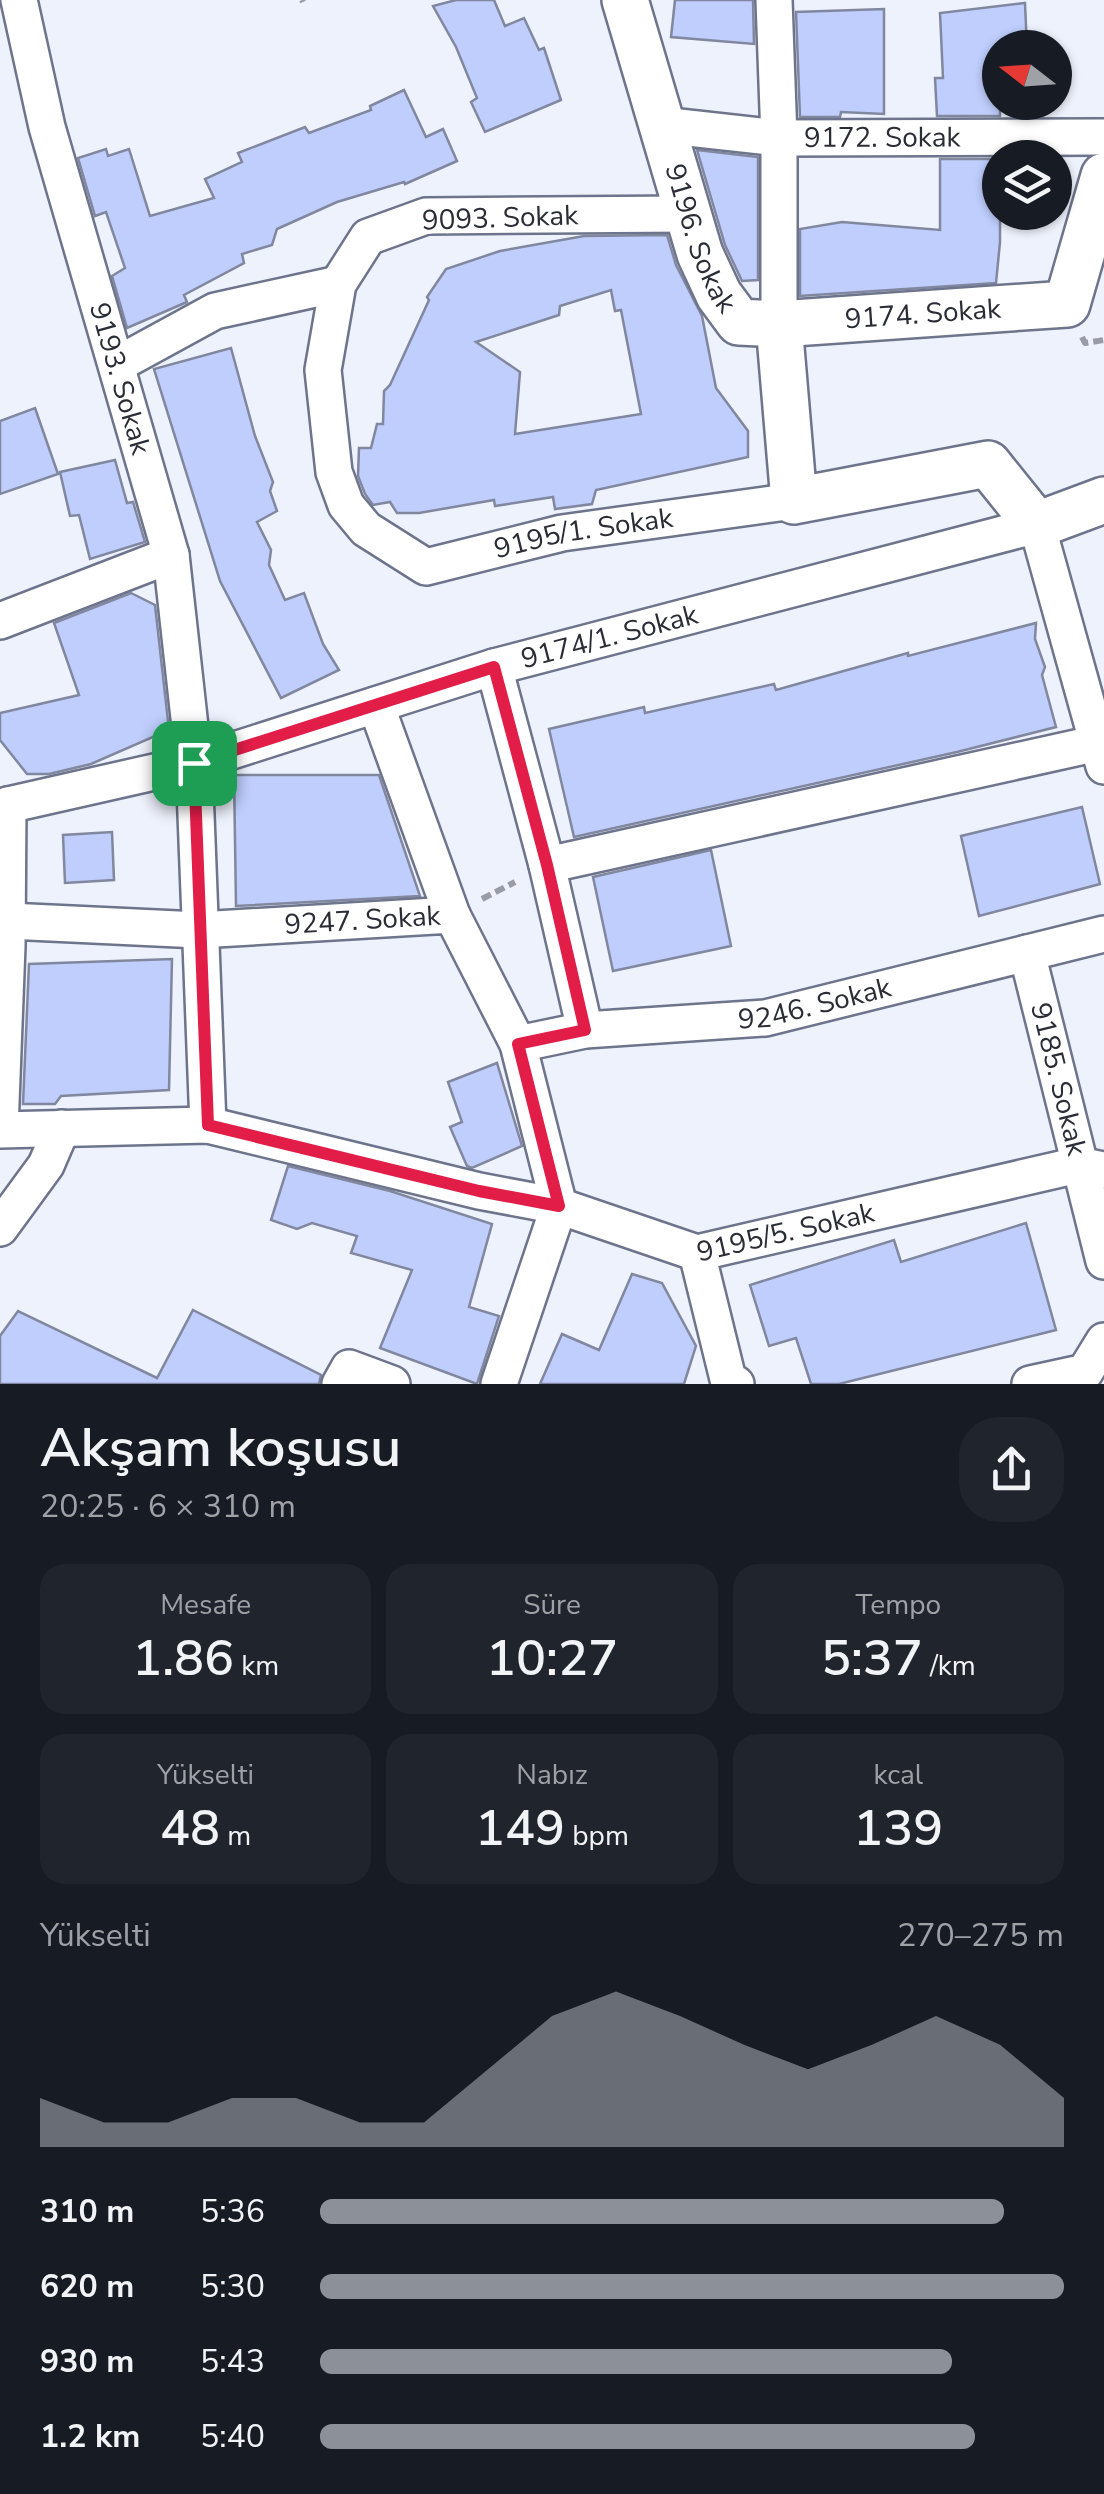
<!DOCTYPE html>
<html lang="tr">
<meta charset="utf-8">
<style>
:root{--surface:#171b24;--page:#20242c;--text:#f1f3f6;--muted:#9ea1a6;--accent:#8c9099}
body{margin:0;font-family:"Nunito Sans",sans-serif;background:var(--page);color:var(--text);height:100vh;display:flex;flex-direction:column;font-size:38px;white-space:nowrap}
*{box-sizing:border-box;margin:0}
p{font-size:32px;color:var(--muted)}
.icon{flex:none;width:55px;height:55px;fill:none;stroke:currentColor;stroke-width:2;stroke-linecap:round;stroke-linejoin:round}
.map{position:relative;height:1384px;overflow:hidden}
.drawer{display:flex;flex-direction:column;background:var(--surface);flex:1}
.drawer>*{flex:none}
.needle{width:65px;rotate:287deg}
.fabs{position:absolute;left:982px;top:30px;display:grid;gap:20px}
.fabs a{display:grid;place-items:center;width:90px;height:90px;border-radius:50%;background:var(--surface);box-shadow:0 2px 8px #0004;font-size:50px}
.pin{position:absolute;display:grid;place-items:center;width:85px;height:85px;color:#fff;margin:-42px;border-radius:20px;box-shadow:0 5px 15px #0006}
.round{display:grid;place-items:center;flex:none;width:105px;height:105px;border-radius:40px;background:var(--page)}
.headline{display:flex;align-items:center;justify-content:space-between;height:170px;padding:0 40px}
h1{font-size:55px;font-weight:600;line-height:75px}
.metrics{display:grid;grid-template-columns:repeat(3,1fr);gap:15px;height:170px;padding:10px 40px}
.metrics div{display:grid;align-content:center;border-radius:25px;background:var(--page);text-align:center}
.metrics b{font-size:50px;font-weight:600}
.metrics small{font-size:28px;font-weight:400}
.metrics p{font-size:28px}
.chart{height:280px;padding:20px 40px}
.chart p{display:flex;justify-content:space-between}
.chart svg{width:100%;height:180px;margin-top:10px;fill:var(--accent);opacity:.7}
ul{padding:0 40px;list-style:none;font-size:32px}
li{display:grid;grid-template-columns:160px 120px 1fr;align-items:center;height:75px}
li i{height:25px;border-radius:12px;background:var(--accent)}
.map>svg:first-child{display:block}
.building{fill:#bfcefd;stroke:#80879e;stroke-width:2.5;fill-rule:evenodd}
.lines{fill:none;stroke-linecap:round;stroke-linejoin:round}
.minor-casing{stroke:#6d748b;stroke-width:40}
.tertiary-casing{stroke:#6d748b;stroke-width:50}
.path{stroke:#999ca6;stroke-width:6;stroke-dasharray:10 5;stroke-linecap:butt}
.minor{stroke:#fff;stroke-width:35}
.tertiary{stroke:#fff;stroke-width:45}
.route-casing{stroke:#fff;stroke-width:20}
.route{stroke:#e11d48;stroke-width:12}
.labels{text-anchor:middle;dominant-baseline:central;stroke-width:8;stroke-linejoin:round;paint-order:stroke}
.street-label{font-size:28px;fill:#2a2d36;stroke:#fff}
</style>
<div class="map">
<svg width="1104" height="1384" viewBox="0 0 1104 1384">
<rect width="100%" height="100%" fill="#eef2fc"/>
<!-- building -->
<g class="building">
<polygon points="456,0 494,0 505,26 524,18 539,50 544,48 561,100 485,132 471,102 477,98 456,47 433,6"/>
<polygon points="675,0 753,0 754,44 671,37"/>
<polygon points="1025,3 1027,48 1000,48 1000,116 937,116 935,78 943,78 940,13"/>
<polygon points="884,9 884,114 841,112 840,117 800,117 796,12"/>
<polygon points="404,90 426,137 443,129 457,161 405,184 404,182 337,202 277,229 272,245 242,254 244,263 184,295 187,302 127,328 112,276 125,268 106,212 95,216 78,158 106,149 108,156 129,149 150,216 214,198 205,179 242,162 238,153 305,127 309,133 371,110 370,106"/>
<polygon points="697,150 758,157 758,280 742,281 725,245"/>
<polygon points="940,159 1000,159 1000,242 996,283 800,296 800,229 842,222 940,230"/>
<path d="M667 235 676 265 702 316 716 388 748 431V457L596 490 592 504 555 509 553 497 495 506 494 500 419 513H397L390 502 373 505 365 494 358 476 359 448H371L377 424H383L384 391 390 385 429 300 427 297 446 269 500 251 584 236ZM611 290 615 311 621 310 641 414 515 434 520 372 476 342 559 315 560 306Z"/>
<polygon points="231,348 255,436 273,482 270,491 277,511 257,522 271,550 269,565 285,600 304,593 323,644 339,670 281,698 220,581 154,369"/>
<polygon points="35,408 58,474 0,494 0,421"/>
<polygon points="115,460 127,503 133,502 145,542 90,559 79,515 70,516 60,472"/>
<polygon points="131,593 155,605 169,730 91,764 49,774 27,774 0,740 0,713 79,695 54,623"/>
<polygon points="1036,623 1035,639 1045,667 1042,675 1056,727 957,752 574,837 549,729 644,707 645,713 774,684 776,690 908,653 908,656"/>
<polygon points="234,775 379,775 420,896 236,906"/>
<polygon points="1082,807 1100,884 979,916 961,836"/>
<polygon points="112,832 114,880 65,883 63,835"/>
<polygon points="711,850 731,946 613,971 593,877"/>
<polygon points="172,959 169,1090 61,1096 55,1104 23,1104 29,964"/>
<polygon points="497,1063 522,1146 472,1168 467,1166 450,1127 462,1122 448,1082"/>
<polygon points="288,1166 390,1191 492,1224 469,1307 499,1316 477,1384 380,1348 412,1270 351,1253 357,1236 312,1223 297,1229 271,1220"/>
<polygon points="1026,1223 1056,1330 839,1384 811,1384 796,1338 769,1346 750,1285 894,1240 901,1262"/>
<polygon points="632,1274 662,1283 696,1346 684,1384 540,1384 562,1334 599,1350"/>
<polygon points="193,1310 321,1375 319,1384 0,1384 0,1336 18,1311 157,1378"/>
</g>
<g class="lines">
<defs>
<g id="minor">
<path id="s1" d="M19 0 47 127 171 555 194 763 208 1125"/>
<polyline points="774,0 779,138 779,324"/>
<path id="s2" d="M661 125 779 138 1104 137"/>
<path id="s3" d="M688 214 426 216 368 237 338 284 323 370 334 472 346 505 366 529 426 567 562 533 794 501"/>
<polyline points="118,364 215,311 338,284"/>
<polyline points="0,621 171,555"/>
<polyline points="494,667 547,865 585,1030"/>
<polyline points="376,705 452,915"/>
<path id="s4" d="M8 805 194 763 494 667 1037 525 1104 766"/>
<polyline points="547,865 1098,743"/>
<path id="s5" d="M8 921 199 930 452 915 518 1044 559 1206 499 1384"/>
<path id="s6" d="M1027 953 1104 1261"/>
<path id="s7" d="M518 1044 585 1030 765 1018 1104 934"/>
<polyline points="0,1129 7,946 8,805"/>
<path id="s8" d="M0 1130 208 1125 479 1191 559 1206 697 1253 1078 1165 1104 1170"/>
<polyline points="0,1228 46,1165 62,1128"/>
<polyline points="697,1253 728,1379 736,1384"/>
<polyline points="340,1384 349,1368 392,1384"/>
<polyline points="1030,1384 1085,1372 1104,1341"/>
</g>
<g id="tertiary">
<path id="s9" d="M625 0 700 254 719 295 739 322 779 324 1067 304 1104 176"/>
<polyline points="779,324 794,501 988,464 1037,525 1104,500"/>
</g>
</defs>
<!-- minor casing -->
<use href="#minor" class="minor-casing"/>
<!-- tertiary casing -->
<use href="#tertiary" class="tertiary-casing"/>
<!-- path -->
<g class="path">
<polyline points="302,0 303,2"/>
<polyline points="1082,337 1085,343 1104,340"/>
<polyline points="482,899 515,882"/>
</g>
<!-- minor -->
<use href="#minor" class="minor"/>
<!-- tertiary -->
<use href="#tertiary" class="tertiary"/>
</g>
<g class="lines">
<defs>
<polygon id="route" points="494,667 547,865 585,1030 518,1044 559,1206 479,1191 208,1125 194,763"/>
</defs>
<!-- route casing -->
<use href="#route" class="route-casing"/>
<!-- route -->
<use href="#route" class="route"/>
</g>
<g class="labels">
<!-- street labels -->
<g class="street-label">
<text stroke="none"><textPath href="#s2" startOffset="222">9172. Sokak</textPath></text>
<text transform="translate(500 218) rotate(-2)">9093. Sokak</text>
<text stroke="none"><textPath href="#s9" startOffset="250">9196. Sokak</textPath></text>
<text stroke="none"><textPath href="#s9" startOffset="528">9174. Sokak</textPath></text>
<text stroke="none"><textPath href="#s1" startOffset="392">9193. Sokak</textPath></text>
<text stroke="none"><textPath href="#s3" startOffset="868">9195/1. Sokak</textPath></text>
<text stroke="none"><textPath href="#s4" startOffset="625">9174/1. Sokak</textPath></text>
<text stroke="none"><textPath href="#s5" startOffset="355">9247. Sokak</textPath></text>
<text stroke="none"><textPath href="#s7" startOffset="300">9246. Sokak</textPath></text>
<text stroke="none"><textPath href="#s6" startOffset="130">9185. Sokak</textPath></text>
<text stroke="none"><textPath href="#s8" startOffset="805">9195/5. Sokak</textPath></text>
</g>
</g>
</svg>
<div class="fabs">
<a><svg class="needle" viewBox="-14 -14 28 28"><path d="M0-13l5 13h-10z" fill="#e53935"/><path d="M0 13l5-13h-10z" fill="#9ea1a6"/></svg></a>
<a><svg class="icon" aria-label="layers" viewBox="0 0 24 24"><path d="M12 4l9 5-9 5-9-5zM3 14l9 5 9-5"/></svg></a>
</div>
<div class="pin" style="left:194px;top:763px;background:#1e9e55"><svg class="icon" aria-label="arrive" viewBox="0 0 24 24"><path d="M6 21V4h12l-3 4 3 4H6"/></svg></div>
</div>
<section class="drawer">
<div class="headline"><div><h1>Akşam koşusu</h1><p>20:25 · 6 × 310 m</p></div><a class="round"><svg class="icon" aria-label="share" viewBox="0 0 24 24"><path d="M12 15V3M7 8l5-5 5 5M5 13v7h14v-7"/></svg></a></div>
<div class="metrics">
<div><p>Mesafe</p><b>1.86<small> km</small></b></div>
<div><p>Süre</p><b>10:27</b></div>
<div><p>Tempo</p><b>5:37<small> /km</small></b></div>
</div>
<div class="metrics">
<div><p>Yükselti</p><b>48<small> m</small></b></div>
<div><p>Nabız</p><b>149<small> bpm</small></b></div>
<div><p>kcal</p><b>139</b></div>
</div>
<div class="chart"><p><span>Yükselti</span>270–275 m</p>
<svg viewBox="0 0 160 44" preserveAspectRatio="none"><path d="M0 44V32L10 38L20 38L30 32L40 32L50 38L60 38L70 25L80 12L90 6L100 12L110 19L120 25L130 19L140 12L150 19L160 32V44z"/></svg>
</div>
<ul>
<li><b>310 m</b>5:36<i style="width:92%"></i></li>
<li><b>620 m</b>5:30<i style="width:100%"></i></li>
<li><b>930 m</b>5:43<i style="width:85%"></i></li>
<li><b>1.2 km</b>5:40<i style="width:88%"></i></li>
</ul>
</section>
